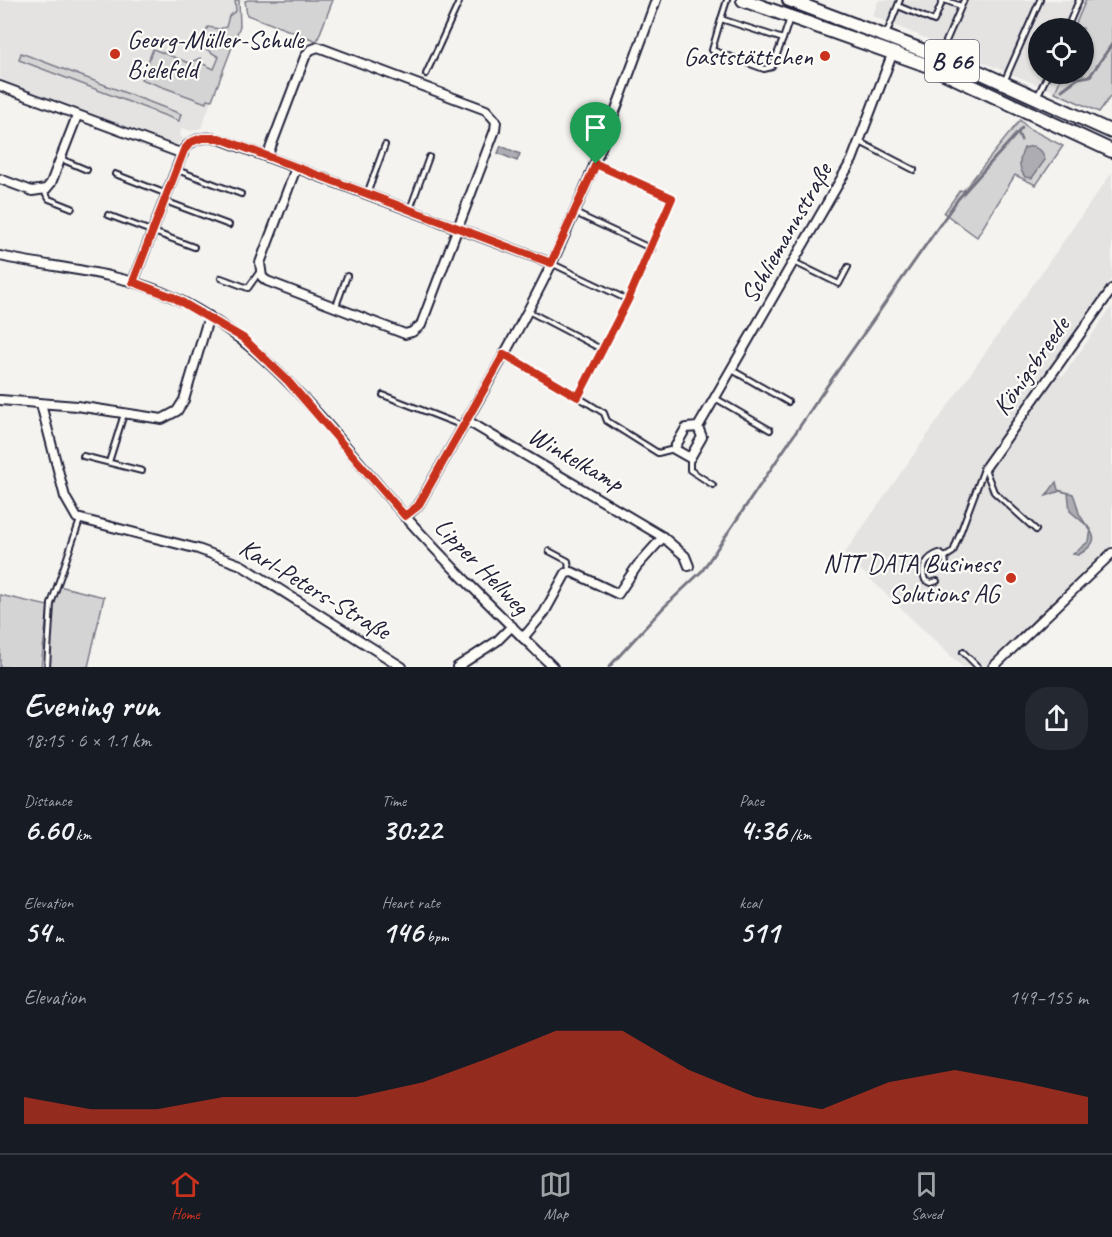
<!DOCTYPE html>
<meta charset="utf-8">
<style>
:root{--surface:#171b24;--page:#242831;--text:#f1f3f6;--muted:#9ea1a6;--line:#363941;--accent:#c8321e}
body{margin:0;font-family:Caveat,sans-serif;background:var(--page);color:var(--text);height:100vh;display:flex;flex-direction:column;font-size:22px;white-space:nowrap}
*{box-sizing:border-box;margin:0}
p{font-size:20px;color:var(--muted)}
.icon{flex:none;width:33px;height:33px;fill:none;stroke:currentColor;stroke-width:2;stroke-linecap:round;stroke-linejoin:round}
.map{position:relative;height:667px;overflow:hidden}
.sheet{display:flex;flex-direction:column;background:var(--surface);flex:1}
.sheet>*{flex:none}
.controls{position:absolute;left:1028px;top:18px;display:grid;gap:12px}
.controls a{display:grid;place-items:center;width:66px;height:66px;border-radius:50%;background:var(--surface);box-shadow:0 2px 4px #0004;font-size:30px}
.pin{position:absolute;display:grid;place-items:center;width:51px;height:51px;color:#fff;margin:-62px -26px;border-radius:50% 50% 50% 0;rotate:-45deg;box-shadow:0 0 6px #0007}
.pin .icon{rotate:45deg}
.round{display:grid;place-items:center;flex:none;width:63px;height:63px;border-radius:24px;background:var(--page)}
.summary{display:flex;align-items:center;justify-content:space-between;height:102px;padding:0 24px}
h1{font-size:33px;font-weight:800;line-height:45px}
.stats{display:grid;grid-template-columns:repeat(3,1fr);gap:9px;height:102px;padding:6px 24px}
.stats div{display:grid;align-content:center}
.stats b{font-size:30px;font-weight:800}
.stats small{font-size:16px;font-weight:400}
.stats p{font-size:16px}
.chart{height:168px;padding:12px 24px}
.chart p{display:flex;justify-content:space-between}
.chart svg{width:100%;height:108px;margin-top:6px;fill:var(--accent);opacity:.7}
.dock{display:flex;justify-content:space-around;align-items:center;height:84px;border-top:2px solid var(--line);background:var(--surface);font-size:16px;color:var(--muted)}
.dock a{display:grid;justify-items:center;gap:3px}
.dock .selected{color:var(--accent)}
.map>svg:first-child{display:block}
.built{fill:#e4e3e2}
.green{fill:#d5d4d5;stroke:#7c7b88;stroke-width:1.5}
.water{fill:#acacb2;stroke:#757582;stroke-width:1.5}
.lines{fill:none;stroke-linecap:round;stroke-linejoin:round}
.stream{stroke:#757582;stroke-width:3}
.service-casing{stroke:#22223b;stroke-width:8}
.minor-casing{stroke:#22223b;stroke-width:12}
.primary-casing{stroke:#22223b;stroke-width:16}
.service{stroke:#fdfcf7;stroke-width:4}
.minor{stroke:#fdfcf7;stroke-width:8}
.primary{stroke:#fdfcf7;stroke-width:12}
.route-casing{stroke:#fff;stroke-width:12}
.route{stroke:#c8321e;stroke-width:8}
.poi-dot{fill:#c8321e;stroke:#fdfcf7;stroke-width:2}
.labels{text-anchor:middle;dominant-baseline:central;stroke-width:4.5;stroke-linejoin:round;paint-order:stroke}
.shield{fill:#fdfcf7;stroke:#646373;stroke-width:1.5}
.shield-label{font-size:24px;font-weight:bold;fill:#22223b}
.poi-label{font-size:26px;fill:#22223b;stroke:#fdfcf7;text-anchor:end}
.street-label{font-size:26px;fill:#22223b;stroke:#fdfcf7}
</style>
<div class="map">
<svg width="1112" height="667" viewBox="0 0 1112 667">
<rect width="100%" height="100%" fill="#f4f3ef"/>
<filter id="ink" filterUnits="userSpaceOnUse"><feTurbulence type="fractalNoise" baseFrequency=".0167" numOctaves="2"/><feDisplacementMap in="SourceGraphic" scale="12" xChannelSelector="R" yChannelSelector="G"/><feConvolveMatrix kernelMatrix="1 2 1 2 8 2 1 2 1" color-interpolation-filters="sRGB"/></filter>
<g filter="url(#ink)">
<!-- built -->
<g class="built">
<polygon points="0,0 248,0 240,2 240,26 201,128 192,131 182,128 180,135 184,139 176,145 0,81"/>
<polygon points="879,0 1086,0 1074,28 1038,28 1038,74 1055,74 1054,77 1060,80 1055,92 872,16"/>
<polygon points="1112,172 1112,278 1050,367 1063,376 1112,306 1112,545 985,667 962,667 844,554"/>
</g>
<!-- green -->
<g class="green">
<polygon points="235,0 239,0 240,26 212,100 207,99 206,103 141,79 153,49 189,63 200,58 203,64 214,69 219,57 206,49 202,38 208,27 219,29 226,27 229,16 236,11"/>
<polygon points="248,0 333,0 317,41 247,15 245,1"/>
<polygon points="1086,0 1112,0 1112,94 1099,112 1055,92 1060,80 1054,77 1055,74 1083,74 1083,28 1074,28"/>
<polygon points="21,53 181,114 179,121 19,60"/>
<polygon points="1020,120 1028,128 1063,146 1036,185 1015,175 977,237 944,213 960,190 963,191"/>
<polygon points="59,586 104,597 88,667 49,667 52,609"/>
<polygon points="0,595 48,606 41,667 0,667"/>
</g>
<!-- water -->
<g class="water">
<polygon points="501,146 520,154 517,161 498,153"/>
<path d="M1033 146 1042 152 1045 160 1032 178 1025 177C1018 168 1019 159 1024 148Z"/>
<path d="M1056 482 1058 490 1073 494C1076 500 1077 507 1079 513 1087 531 1108 538 1078 555L1073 554 1089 541 1091 529 1070 511 1068 493 1060 491 1046 496Z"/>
</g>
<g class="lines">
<!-- stream -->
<g class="stream">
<polyline points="1062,90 1078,78 1090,76 1112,44"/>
<polyline points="1018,133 1021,140"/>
<polyline points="609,667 663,608 702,571 827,386 958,199 1022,128"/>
</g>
<defs>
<g id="service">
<polyline points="727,0 721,19 783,39 790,18"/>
<polyline points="944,0 961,6"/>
<polyline points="898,6 934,21 943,0"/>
<polyline points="721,19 712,50 764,69 772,67 783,39"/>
<polyline points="1067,28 1079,0"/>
<polyline points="886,35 900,0"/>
<polyline points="940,55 964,0"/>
<polyline points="426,74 460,0"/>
<polyline points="1004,82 1040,0"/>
<polyline points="1038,95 1048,74"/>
<polyline points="860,142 914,170"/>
<polyline points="61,159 87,170"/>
<polyline points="596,164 672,198 628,300 578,397 604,413 607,421 658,453 674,449"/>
<polyline points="177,170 241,194"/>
<polyline points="115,174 167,194"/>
<polyline points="44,191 49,199 72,208"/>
<polyline points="367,194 385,145"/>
<polyline points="165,201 229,225"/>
<polyline points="410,209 429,157"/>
<polyline points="575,213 652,249"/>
<polyline points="108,215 194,247"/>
<polyline points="794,262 839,284 848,267"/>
<polyline points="553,264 628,300"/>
<polyline points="221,278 248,288 260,271"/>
<polyline points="336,306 347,276"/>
<polyline points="528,311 603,350"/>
<polyline points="504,354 578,397"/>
<polyline points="732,370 788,402"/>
<polyline points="383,395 463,426"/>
<polyline points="715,398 770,430"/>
<polyline points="83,456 142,471"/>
<polyline points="690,459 690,470 713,485"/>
<polyline points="109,462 124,414"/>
<polyline points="985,469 994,492 1036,530"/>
<polyline points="549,551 568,561 569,571"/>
<polyline points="945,557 953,552 984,469"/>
<path d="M937 581 931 583 925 580C920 568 927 557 939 553L945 557 946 564"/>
<polyline points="963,652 978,667"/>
<polyline points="47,667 51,604 80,520"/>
</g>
<g id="minor">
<polyline points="0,86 183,154"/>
<polyline points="267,157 305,57 310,50 318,47 486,110 496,121 495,130 421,325 412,332 405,334 267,281 262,277 260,263 296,168"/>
<polyline points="0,179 32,191 46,189 51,183 77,116"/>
<path d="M0 256C53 268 113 271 164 293 267 337 332 433 404 515 451 568 503 618 553 667"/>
<path d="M133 282 184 149C193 138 206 136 219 139L551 263"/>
<polyline points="0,400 77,406 162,419 177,411 184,400 209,316"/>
<polyline points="41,404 65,497 77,518 198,549 241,565 402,667"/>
<polyline points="466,420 663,537 637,566 618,594 572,572 566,573 544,613 523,638"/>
<polyline points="698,427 686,428 674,449 690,458 702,437 698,427 852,160 893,52"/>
<polyline points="985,468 1112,289"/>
<path d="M405 517 418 506C463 425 512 346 552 263 592 177 624 89 656 0"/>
<polyline points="663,537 685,556 689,566"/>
<polyline points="457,667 497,641 512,626"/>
<polyline points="993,667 1112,553"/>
</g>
<g id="primary">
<polyline points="743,0 929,66 1112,151"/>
<polyline points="789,0 975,70 1112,132"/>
</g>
</defs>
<!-- service casing -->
<use href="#service" class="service-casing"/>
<!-- minor casing -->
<use href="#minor" class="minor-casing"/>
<!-- primary casing -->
<use href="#primary" class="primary-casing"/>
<!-- service -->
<use href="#service" class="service"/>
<!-- minor -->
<use href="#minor" class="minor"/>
<!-- primary -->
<use href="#primary" class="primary"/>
</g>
</g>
<g class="lines" filter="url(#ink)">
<defs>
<polygon id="route" points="202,138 219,138 551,263 596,164 672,198 628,300 578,397 504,354 418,506 405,516 287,380 243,338 173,297 133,282 184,150 191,142"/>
</defs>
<!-- route casing -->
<use href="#route" class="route-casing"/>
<!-- route -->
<use href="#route" class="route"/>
</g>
<!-- markers -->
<g class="poi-dot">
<circle cx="115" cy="54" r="6"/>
<circle cx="825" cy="56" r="6"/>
<circle cx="1011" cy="578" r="6"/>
</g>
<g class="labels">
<!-- shield labels -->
<rect class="shield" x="925" y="40" width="54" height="42" rx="4.5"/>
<g class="shield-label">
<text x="952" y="61">B 66</text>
</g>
<!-- poi labels -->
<g class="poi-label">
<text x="127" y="39" text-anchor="start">Georg-Müller-Schule<tspan x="127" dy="30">Bielefeld</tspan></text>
<text x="813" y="56">Gaststättchen</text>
<text x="999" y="563">NTT DATA Business<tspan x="999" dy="30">Solutions AG</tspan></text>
</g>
<!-- street labels -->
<g class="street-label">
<text transform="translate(786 233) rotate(-60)">Schliemannstraße</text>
<text transform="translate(1031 366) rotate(-55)">Königsbreede</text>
<text transform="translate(576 459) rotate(30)">Winkelkamp</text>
<text transform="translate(482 566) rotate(46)">Lipper Hellweg</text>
<text transform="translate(315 589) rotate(31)">Karl-Peters-Straße</text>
</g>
</g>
</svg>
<div class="controls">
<a><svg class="icon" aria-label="locate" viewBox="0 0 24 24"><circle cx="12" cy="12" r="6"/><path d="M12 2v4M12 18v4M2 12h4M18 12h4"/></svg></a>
</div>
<div class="pin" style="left:596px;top:164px;background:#1e9e55"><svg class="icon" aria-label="arrive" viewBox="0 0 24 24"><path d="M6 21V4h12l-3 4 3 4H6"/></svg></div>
</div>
<section class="sheet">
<div class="summary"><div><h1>Evening run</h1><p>18:15 · 6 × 1.1 km</p></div><a class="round"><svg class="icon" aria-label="share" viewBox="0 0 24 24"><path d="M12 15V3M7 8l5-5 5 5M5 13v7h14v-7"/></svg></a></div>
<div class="stats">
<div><p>Distance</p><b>6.60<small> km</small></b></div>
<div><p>Time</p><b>30:22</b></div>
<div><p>Pace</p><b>4:36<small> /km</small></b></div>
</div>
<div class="stats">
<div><p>Elevation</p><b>54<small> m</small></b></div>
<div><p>Heart rate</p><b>146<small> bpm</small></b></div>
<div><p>kcal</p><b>511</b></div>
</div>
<div class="chart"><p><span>Elevation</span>149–155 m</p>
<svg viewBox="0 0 160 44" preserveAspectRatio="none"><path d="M0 44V33L10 38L20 38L30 33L40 33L50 33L60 27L70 17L80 6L90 6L100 22L110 33L120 38L130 27L140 22L150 27L160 33V44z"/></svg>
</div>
</section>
<nav class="dock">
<a class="selected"><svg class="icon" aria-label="home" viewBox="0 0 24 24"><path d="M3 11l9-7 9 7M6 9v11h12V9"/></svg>Home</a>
<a><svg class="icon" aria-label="map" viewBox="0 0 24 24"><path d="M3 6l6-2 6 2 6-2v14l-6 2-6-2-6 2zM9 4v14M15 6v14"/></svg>Map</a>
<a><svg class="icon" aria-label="saved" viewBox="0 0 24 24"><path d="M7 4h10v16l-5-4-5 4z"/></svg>Saved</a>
</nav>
